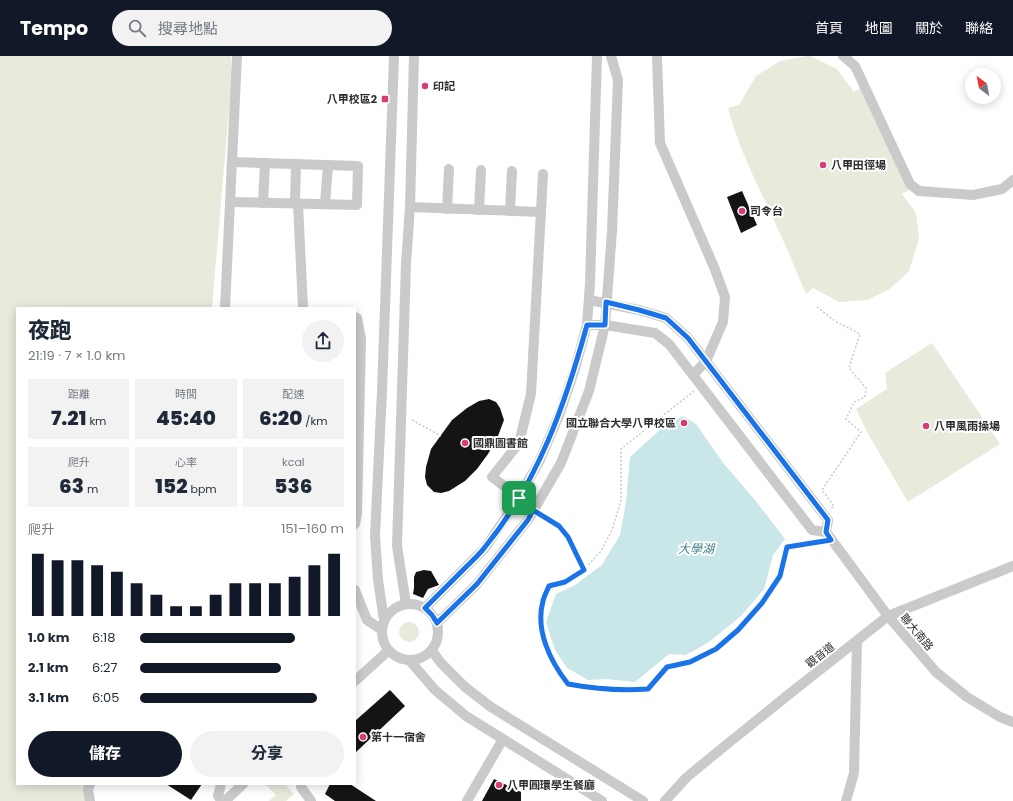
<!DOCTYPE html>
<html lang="zh-TW">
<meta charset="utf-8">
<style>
:root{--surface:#fff;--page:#f2f2f3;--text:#1f2937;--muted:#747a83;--accent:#111827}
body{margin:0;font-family:Poppins,"Noto Sans TC",sans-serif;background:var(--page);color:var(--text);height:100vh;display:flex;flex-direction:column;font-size:15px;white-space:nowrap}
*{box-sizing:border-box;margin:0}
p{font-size:13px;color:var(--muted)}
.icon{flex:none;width:22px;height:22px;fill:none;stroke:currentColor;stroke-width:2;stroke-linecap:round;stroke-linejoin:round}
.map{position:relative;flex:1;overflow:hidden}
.panel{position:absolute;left:16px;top:251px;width:340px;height:478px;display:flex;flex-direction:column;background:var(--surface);border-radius:0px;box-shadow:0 2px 10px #0003}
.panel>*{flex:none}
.needle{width:26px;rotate:328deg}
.controls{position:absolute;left:965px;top:12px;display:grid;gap:8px}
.controls a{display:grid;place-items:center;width:36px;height:36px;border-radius:50%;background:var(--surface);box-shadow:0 2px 10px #0003;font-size:20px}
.pin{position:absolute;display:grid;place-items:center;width:34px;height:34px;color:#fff;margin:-17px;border-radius:8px;box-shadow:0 2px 6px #0006}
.round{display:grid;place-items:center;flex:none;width:42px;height:42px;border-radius:21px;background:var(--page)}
.headline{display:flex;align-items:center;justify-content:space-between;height:68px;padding:0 12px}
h1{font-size:22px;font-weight:800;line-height:30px}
.metrics{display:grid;grid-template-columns:repeat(3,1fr);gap:6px;height:68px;padding:4px 12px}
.metrics div{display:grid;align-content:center;border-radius:0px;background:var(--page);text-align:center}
.metrics b{font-size:20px;font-weight:800}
.metrics small{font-size:11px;font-weight:400}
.metrics p{font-size:11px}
.chart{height:112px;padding:8px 12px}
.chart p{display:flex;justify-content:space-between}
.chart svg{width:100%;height:72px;margin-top:4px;stroke:var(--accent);stroke-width:6}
.cta{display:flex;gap:8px;margin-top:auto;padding:8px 12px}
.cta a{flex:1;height:46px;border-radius:24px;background:var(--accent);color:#fff;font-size:16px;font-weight:800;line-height:46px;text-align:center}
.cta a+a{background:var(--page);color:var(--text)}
ul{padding:0 12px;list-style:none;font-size:13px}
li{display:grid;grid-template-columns:64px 48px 1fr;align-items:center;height:30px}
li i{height:10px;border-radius:5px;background:var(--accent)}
header{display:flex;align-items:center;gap:24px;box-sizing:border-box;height:56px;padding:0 20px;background:var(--accent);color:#fff}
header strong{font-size:19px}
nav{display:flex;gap:22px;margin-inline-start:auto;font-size:14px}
.search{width:280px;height:36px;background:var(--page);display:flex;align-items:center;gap:10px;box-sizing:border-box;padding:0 14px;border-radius:22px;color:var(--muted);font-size:15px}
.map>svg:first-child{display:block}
.green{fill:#e8eadc}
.water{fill:#c9e6e9}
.building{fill:#141414}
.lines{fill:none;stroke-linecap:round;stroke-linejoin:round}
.path{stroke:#cacaca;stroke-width:1.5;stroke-dasharray:2 2;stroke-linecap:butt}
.minor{stroke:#cacaca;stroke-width:10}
.route-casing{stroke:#fff;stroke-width:8}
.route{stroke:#1a73e8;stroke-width:5}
.poi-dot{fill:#d93b76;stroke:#fff;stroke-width:1.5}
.labels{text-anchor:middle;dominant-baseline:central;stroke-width:4;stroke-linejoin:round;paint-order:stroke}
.poi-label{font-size:11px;font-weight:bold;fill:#2d2d2d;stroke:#fff;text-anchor:start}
.street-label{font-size:11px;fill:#2d2d2d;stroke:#fff}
.water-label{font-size:12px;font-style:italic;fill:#3f7e84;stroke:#fff}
</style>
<header>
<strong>Tempo</strong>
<div class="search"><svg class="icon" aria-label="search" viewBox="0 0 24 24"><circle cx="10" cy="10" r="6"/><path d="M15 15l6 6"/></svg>搜尋地點</div>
<nav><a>首頁</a><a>地圖</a><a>關於</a><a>聯絡</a></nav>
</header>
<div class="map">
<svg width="1013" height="745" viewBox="0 0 1013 745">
<rect width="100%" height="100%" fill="#fff"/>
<!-- green -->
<g class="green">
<polygon points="0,0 231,0 231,30 212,252 17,252 17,728 86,728 87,745 0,745"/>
<path d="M806 0H810L837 13 854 36 862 31 909 134 902 138 916 157 919 183 909 215 891 232 868 244 839 246 813 232 806 238C798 220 791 201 782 182 763 139 740 98 728 52L739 49 756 20 780 5Z"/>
<polygon points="932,287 1000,388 908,446 867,376 856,353 887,333 885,317"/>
<circle cx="409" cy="576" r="10"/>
<polygon points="265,728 285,728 294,738 286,745 269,745 276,739"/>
</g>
<!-- water -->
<polygon class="water" points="683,360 696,368 724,408 755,444 785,483 773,499 764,533 741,560 709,586 686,599 669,598 635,626 606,623 588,624 567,612 555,594 546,566 556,538 575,529 602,509 620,479 626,446 630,401 662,372"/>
<!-- building -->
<g class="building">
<polygon points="742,135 757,169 741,177 727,141"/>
<polygon points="489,343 496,346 500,352 504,364 498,380 488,398 477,413 465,425 449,435 441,437 434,436 427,429 425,421 426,411 431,393 452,364 467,352 479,345"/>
<polygon points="424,514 431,515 439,529 428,533 423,542 413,538 414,532 414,521 416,516"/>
<polygon points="390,634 405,650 355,697 355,665"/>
<polygon points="494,723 521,736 521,745 482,745"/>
<polygon points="166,728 202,728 191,744"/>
<polygon points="330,728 350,728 376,745 335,745 325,738"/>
</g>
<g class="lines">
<!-- path -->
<g class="path">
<polyline points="817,251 835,265 860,278 849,312 866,332 865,341 854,346 846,363 861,376 822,434 834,450 831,453"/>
<path d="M694 335 621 393V445L612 474 601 495 584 514 565 526 549 530C547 535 544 540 543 545 535 575 550 605 568 628 595 633 621 635 648 633L667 611 690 606 716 593 738 574 762 547 780 520 787 491 820 486"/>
<polyline points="412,364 441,380"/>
<polyline points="541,459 559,470 568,481 584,514"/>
</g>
<!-- minor -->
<g class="minor">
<polyline points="657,0 660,87 714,211 725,241 723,266 706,305 693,319"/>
<polyline points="843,0 855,10 910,128 919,135 973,139 1002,133 1013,124"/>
<polyline points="230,146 357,149 358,110 232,106"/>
<polyline points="263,147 265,107"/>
<polyline points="295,147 296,108"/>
<polyline points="298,148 303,252"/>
<polyline points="325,148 328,109"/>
<polyline points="410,151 541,156"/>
<polyline points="447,153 449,113"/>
<polyline points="479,154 481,114"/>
<polyline points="510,155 512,115"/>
<polyline points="225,252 237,0"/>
<polyline points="355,261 357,262 361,283 357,458 355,468"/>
<polyline points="587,269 605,269 655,277 669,288 812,474 826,476 828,464 688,282 666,262 639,254 589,244"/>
<polyline points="519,441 492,421 519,387 531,338 543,118"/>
<polyline points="826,476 888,560 936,616 967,641 1000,661 1013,666"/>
<polyline points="355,534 367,564 382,574"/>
<circle cx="410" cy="576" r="28"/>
<polyline points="406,548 397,490 406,208 410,151 414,0"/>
<polyline points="425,552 485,492 515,448 539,406 560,357 575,313 587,269 590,227 597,0"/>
<polyline points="384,564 378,524 375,480 382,335 394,0"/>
<polyline points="437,567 477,528 528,464 561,407 589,335 605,269 612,175 618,24 611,0"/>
<polyline points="432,595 441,607 465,631 491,651 643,745"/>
<polyline points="410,605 435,634 466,660 602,745"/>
<polyline points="355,625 388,595"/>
<polyline points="90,728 88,734 90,745"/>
<polyline points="221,728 218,740 222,745"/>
<polyline points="301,728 301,731 311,745"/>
<polyline points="225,745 243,728"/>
<polyline points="467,745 503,683"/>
<polyline points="665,745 687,721 710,702 788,639 888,560 1013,510"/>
<polyline points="846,745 854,717 857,585"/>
</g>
</g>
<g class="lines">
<defs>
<path id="route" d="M606 246 639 254 666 262 688 282 828 464 826 476 831 484 787 491 780 520 762 547 738 574 716 593 690 606 667 611 648 633C621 635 595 633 568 628 550 605 535 574 543 545 544 540 547 535 549 530L565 526 584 514 568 481 559 470 533 454 528 464 477 528 437 567 432 559 425 552C438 539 451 526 464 513 471 506 479 499 485 491 538 426 565 349 587 269H605Z"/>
</defs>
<!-- route casing -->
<use href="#route" class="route-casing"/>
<!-- route -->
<use href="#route" class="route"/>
</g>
<!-- markers -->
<g class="poi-dot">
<circle cx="425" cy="30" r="4"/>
<rect x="381" y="39" width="8" height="8" rx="2"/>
<circle cx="823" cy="109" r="4"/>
<circle cx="742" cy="155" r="4"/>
<circle cx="684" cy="367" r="4"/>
<circle cx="926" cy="370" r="4"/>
<circle cx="465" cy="387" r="4"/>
<circle cx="363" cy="681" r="4"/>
<circle cx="499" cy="729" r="4"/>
</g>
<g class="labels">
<!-- poi labels -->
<g class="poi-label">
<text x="433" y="30">印記</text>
<text x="377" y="43" text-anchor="end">八甲校區2</text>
<text x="831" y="109">八甲田徑場</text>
<text x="750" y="155">司令台</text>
<text x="676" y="367" text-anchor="end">國立聯合大學八甲校區</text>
<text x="934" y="370">八甲風雨操場</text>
<text x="473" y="387">國鼎圖書館</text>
<text x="371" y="681">第十一宿舍</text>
<text x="507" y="729">八甲圓環學生餐廳</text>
</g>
<!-- street labels -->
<g class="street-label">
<text transform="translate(917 576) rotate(50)">聯大南路</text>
<text transform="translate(820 599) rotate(-38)">觀音道</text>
</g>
<!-- water labels -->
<g class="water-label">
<text x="696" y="492">大學湖</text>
</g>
</g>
</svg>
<div class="controls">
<a><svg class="needle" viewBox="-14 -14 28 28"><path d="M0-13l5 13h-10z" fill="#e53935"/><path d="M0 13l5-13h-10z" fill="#747a83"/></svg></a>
</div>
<div class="pin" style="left:519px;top:442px;background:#1e9e55"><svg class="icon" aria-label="arrive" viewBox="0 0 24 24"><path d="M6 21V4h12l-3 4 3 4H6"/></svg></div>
<section class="panel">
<div class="headline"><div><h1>夜跑</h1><p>21:19 · 7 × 1.0 km</p></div><a class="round"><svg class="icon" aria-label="share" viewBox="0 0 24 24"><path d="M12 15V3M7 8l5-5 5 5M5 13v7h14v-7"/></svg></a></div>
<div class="metrics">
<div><p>距離</p><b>7.21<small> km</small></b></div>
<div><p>時間</p><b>45:40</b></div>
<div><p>配速</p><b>6:20<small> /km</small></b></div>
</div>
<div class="metrics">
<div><p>爬升</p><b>63<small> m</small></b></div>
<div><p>心率</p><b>152<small> bpm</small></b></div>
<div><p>kcal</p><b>536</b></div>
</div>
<div class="chart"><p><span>爬升</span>151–160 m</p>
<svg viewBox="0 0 160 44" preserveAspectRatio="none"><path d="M5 44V6M15 44V10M25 44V10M35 44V13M45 44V17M55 44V24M65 44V31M75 44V38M85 44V38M95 44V31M105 44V24M115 44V24M125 44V24M135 44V20M145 44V13M155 44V6"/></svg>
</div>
<ul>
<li><b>1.0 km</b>6:18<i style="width:76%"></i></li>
<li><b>2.1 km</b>6:27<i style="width:69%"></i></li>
<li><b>3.1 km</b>6:05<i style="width:87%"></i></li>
</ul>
<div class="cta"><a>儲存</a><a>分享</a></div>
</section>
</div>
